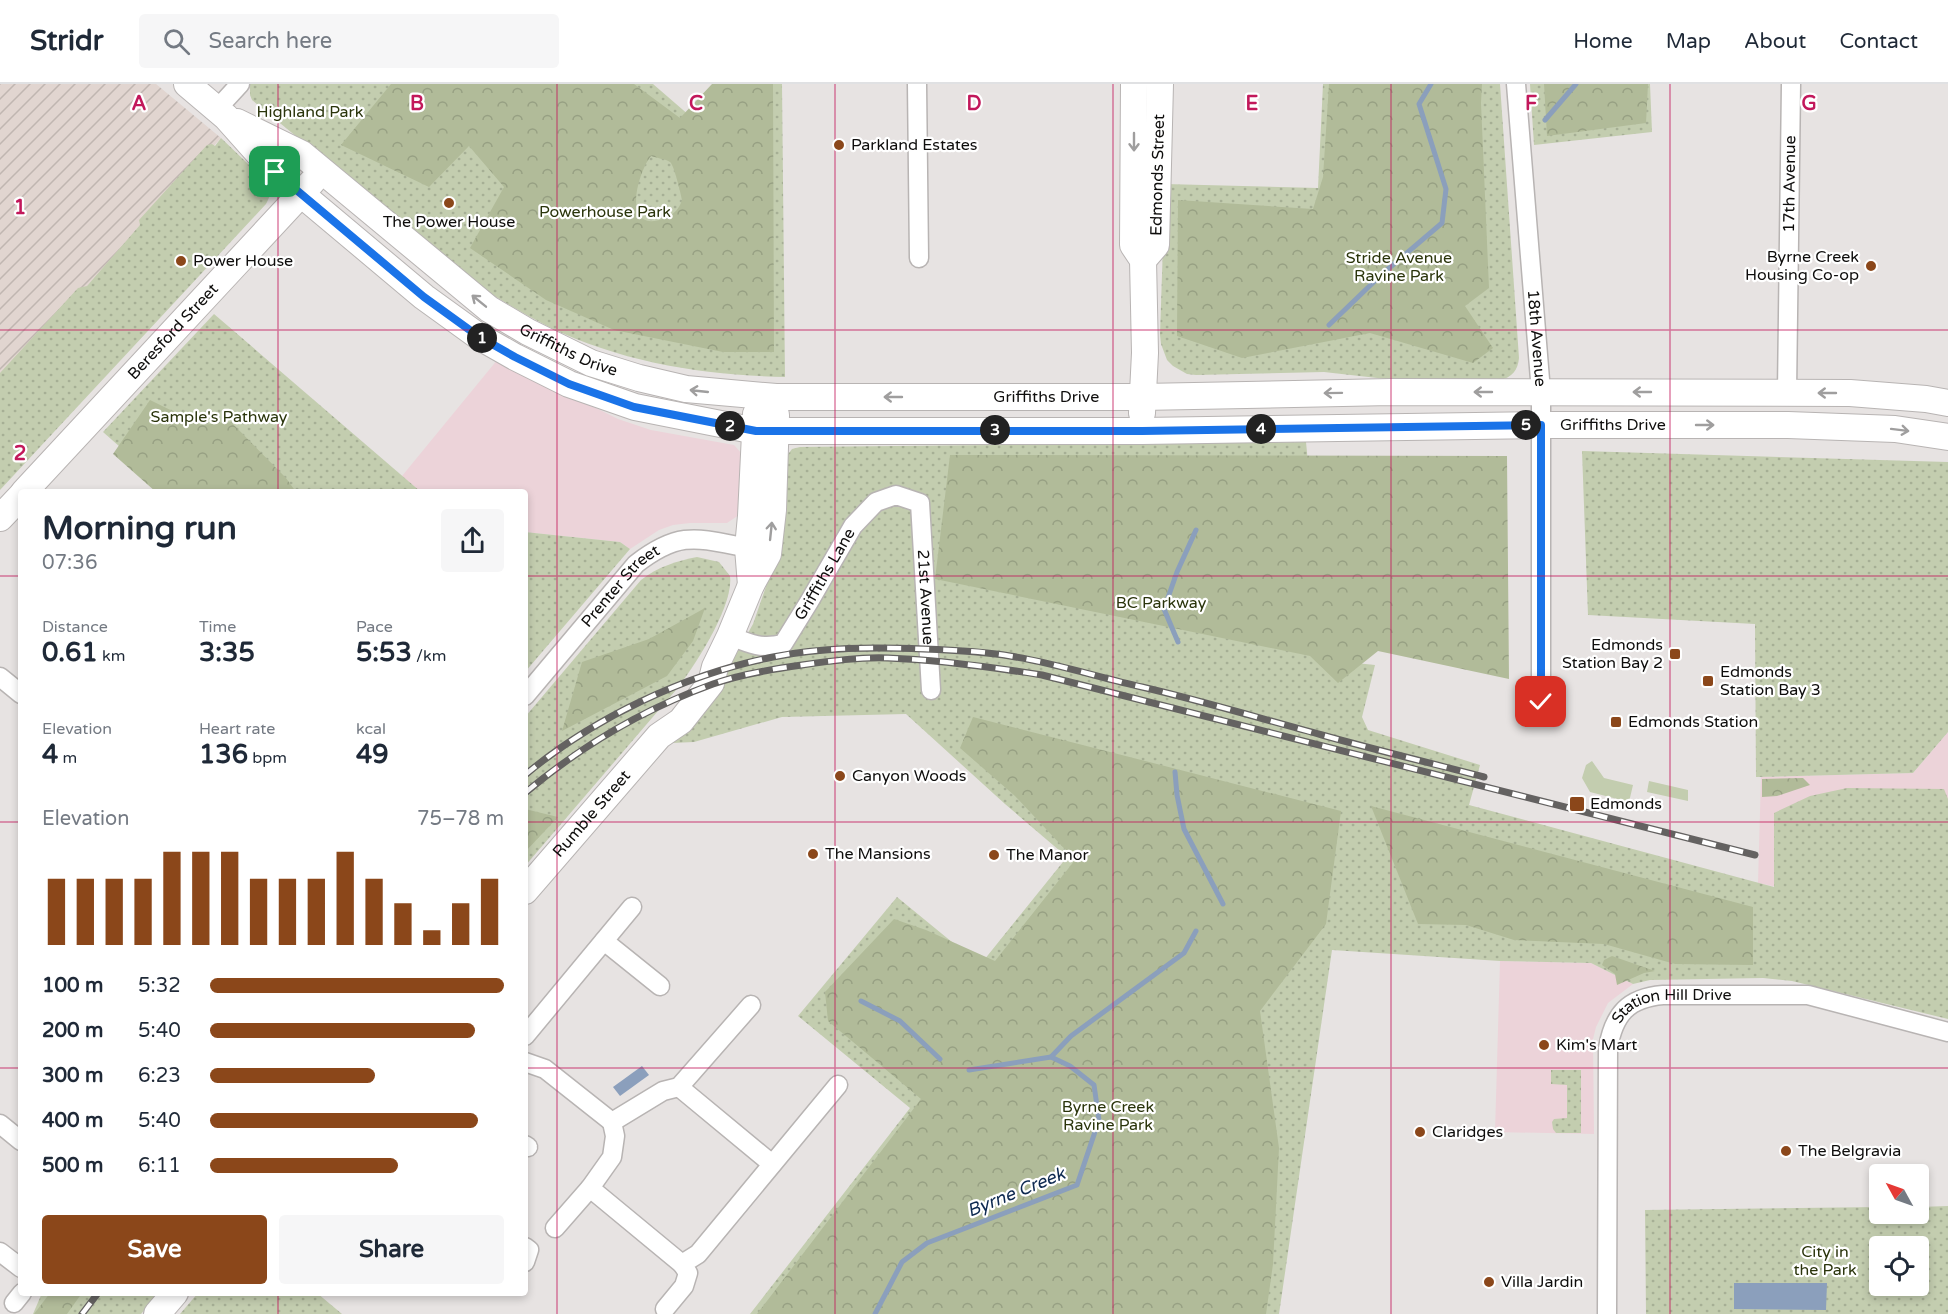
<!DOCTYPE html>
<meta charset="utf-8">
<style>
:root{--surface:#fff;--page:#f6f6f7;--text:#1f2937;--muted:#747a83;--line:#e0e1e3;--accent:#8b471a}
body{margin:0;font-family:"Varela Round",sans-serif;background:var(--page);color:var(--text);height:100vh;display:flex;flex-direction:column;font-size:22px;white-space:nowrap}
*{box-sizing:border-box;margin:0}
p{font-size:20px;color:var(--muted)}
.icon{flex:none;width:33px;height:33px;fill:none;stroke:currentColor;stroke-width:2;stroke-linecap:round;stroke-linejoin:round}
.map{position:relative;flex:1;overflow:hidden}
.details{position:absolute;left:18px;top:405px;width:510px;height:807px;display:flex;flex-direction:column;background:var(--surface);border-radius:6px;box-shadow:0 3px 9px #0003}
.details>*{flex:none}
.needle{width:39px;rotate:310deg}
.tools{position:absolute;left:1869px;top:1080px;display:grid;gap:12px}
.tools a{display:grid;place-items:center;width:60px;height:60px;border-radius:6px;background:var(--surface);box-shadow:0 3px 9px #0003;font-size:30px}
.pin{position:absolute;display:grid;place-items:center;width:51px;height:51px;color:#fff;margin:-26px;border-radius:12px;box-shadow:0 3px 9px #0006}
.km{position:absolute;width:30px;height:30px;margin:-15px;border-radius:50%;background:#222;color:#fff;font-size:16px;line-height:30px;text-align:center}
.round{display:grid;place-items:center;flex:none;width:63px;height:63px;border-radius:6px;background:var(--page)}
.overview{display:flex;align-items:center;justify-content:space-between;height:102px;padding:0 24px}
h1{font-size:33px;font-weight:700;line-height:45px}
.metrics{display:grid;grid-template-columns:repeat(3,1fr);gap:9px;height:102px;padding:6px 24px}
.metrics div{display:grid;align-content:center}
.metrics b{font-size:26px;font-weight:700}
.metrics small{font-size:16px;font-weight:400}
.metrics p{font-size:16px}
.chart{height:168px;padding:12px 24px}
.chart p{display:flex;justify-content:space-between}
.chart svg{width:100%;height:108px;margin-top:6px;stroke:var(--accent);stroke-width:6}
.primary-button{display:flex;gap:12px;margin-top:auto;padding:12px 24px}
.primary-button a{flex:1;height:69px;border-radius:6px;background:var(--accent);color:#fff;font-size:24px;font-weight:700;line-height:69px;text-align:center}
.primary-button a+a{background:var(--page);color:var(--text)}
ul{padding:0 24px;list-style:none;font-size:20px}
li{display:grid;grid-template-columns:96px 72px 1fr;align-items:center;height:45px}
li i{height:15px;border-radius:8px;background:var(--accent)}
header{display:flex;align-items:center;gap:36px;box-sizing:border-box;height:84px;padding:0 30px;background:var(--surface);border-bottom:2px solid var(--line)}
header strong{font-size:28px}
nav{display:flex;gap:33px;margin-inline-start:auto;font-size:21px}
.search{width:420px;height:54px;background:var(--page);display:flex;align-items:center;gap:15px;box-sizing:border-box;padding:0 21px;border-radius:6px;color:var(--muted);font-size:22px}
.map>svg:first-child{display:block}
.commercial{fill:#ecd3d9}
.industrial{fill:url(#industrial-furrows)}
.grass{fill:url(#grass-dots);fill-rule:evenodd}
.forest{fill:url(#forest-crowns);fill-rule:evenodd}
.garden{fill:#c3cdaf}
.water{fill:#8b9fbc}
.lines{fill:none;stroke-linecap:round;stroke-linejoin:round}
.stream{stroke:#8b9fbc;stroke-width:5}
.street-casing{stroke:#b8b4b3;stroke-width:21}
.secondary-casing{stroke:#b8b4b3;stroke-width:28}
.street{stroke:#fff;stroke-width:18}
.secondary{stroke:#fff;stroke-width:26}
.rail-casing{stroke:#646261;stroke-width:7}
.rail{stroke:#fff;stroke-width:4.5;stroke-dasharray:14;stroke-linecap:butt}
.oneway{stroke:#9f9e9e}
.route-casing{stroke:#fff;stroke-width:12}
.route{stroke:#1a73e8;stroke-width:8}
.grid{fill:none;stroke:#c2185b;stroke-width:1.5;stroke-opacity:0.55}
.poi-dot{fill:#8b471a;stroke:#fff;stroke-width:2}
.labels{text-anchor:middle;dominant-baseline:central;stroke-width:4.5;stroke-linejoin:round;paint-order:stroke}
.park-label{font-size:16px;fill:#2a340b;stroke:#fff}
.poi-label{font-size:16px;fill:#0e0d0c;stroke:#fff;text-anchor:start}
.street-label{font-size:16px;fill:#0e0d0c;stroke:#fff}
.water-label{font-size:18px;font-style:italic;fill:#0d2950;stroke:#fff}
.grid-label{font-size:20px;text-anchor:middle;font-weight:bold;fill:#c2185b;stroke:#fff;stroke-width:4.5;stroke-linejoin:round;paint-order:stroke}
</style>
<header>
<strong>Stridr</strong>
<div class="search"><svg class="icon" aria-label="search" viewBox="0 0 24 24"><circle cx="10" cy="10" r="6"/><path d="M15 15l6 6"/></svg>Search here</div>
<nav><a>Home</a><a>Map</a><a>About</a><a>Contact</a></nav>
</header>
<div class="map">
<svg width="1948" height="1230" viewBox="0 0 1948 1230">
<defs>
<pattern id="industrial-furrows" width="10" height="10" patternUnits="userSpaceOnUse" patternTransform="scale(1.5)"><rect width="10" height="10" fill="#e1d5d0"/><path d="M-1 1l2-2M0 10L10 0M9 11l2-2" fill="none" stroke="#c0b6b1"/></pattern>
<pattern id="grass-dots" width="8" height="8" patternUnits="userSpaceOnUse" patternTransform="scale(1.5)"><rect width="8" height="8" fill="#c3cdaf"/><path d="M2 2h.1M6 6h.1" fill="none" stroke="#a6af95" stroke-width="1.8" stroke-linecap="round"/></pattern>
<pattern id="forest-crowns" width="20" height="18" patternUnits="userSpaceOnUse" patternTransform="scale(1.5)"><rect width="20" height="18" fill="#b1bb99"/><path d="M2 6a3 3 0 1 1 6 0M12 15a3 3 0 1 1 6 0" fill="none" stroke="#97a083"/></pattern>
</defs>
<rect width="100%" height="100%" fill="#e7e3e2"/>
<!-- commercial -->
<g class="commercial">
<polygon points="498,275 618,335 651,346 734,361 743,371 739,431 727,439 690,439 673,441 659,446 630,465 620,458 525,448 525,408 421,408 402,392"/>
<polygon points="1948,648 1948,838 1758,799 1761,693 1913,689"/>
<polygon points="1500,877 1591,879 1633,900 1608,919 1596,943 1593,955 1594,1050 1495,1048"/>
</g>
<!-- industrial -->
<polygon class="industrial" points="0,0 156,0 221,54 0,298"/>
<!-- grass -->
<g class="grass">
<path d="M250 0H653L690 32 721 0H782L785 293C703 291 624 279 549 243 526 231 504 218 481 204L252 16 250 11Z"/>
<path d="M1323 0H1500L1519 274C1518 286 1512 294 1499 296L1404 297 1324 288 1196 291 1187 290 1173 282 1167 276 1161 260 1160 251 1165 100 1318 104Z"/>
<polygon points="1530,0 1650,0 1652,48 1534,61"/>
<path d="M221 54 269 100C273 107 269 114 266 120L0 406V289L78 204 87 202 140 141 139 136 207 61 212 60 215 62Z"/>
<polygon points="214,230 421,408 171,408 103,348"/>
<polygon points="1306,358 1327,576 1375,581 1362,633 1368,646 1480,681 1469,721 1774,803 1774,729 1810,712 1847,704 1944,705 1948,715 1948,935 1792,897 1763,894 1650,896 1633,900 1591,879 1500,877 1332,866 1279,1230 750,1230 910,1024 798,932 897,813 980,881 1067,773 1005,720 906,630 782,633 694,658 672,659 718,603 753,540 772,485 786,373 792,365 800,363"/>
<polygon points="1582,367 1948,378 1948,648 1913,689 1756,693 1755,540 1588,531"/>
<polygon points="525,448 620,458 630,465 525,588"/>
<path d="M697 473 719 478 730 492C734 522 694 583 676 606L525 782V633L641 496C657 483 677 477 697 473Z"/>
<polygon points="1551,986 1581,986 1581,1049 1556,1049 1553,1045 1552,1038 1554,1035 1567,1034 1567,1001 1551,1000"/>
<path d="M1948 1122V1230H1646L1645 1126 1879 1123 1880 1130H1918L1919 1123ZM1880 1162H1918V1202H1880Z"/>
<polygon points="42,1209 159,1209 141,1230 33,1230"/>
<polygon points="198,1209 317,1209 342,1230 180,1230"/>
</g>
<!-- forest -->
<g class="forest">
<path d="M391 0H634L680 34 712 0H773L774 268H723L614 246 546 216 470 164 504 103 469 62 429 103 341 61ZM651 72C656 74 666 75 670 78 674 81 681 110 682 116 679 125 675 129 667 133 621 154 636 91 651 72Z"/>
<polygon points="1329,0 1482,0 1481,19 1489,204 1465,222 1493,264 1473,279 1370,249 1242,274 1177,252 1178,116 1313,125 1323,93"/>
<polygon points="1544,0 1648,0 1646,39 1547,52"/>
<polygon points="150,316 201,341 231,338 286,394 296,408 156,408 113,370"/>
<polygon points="950,371 1507,372 1509,595 1378,567 1338,599 1310,572 935,495"/>
<polygon points="705,524 693,557 667,592 562,647 582,578 649,555"/>
<polygon points="973,633 1341,727 1326,840 1260,927 1279,1064 1273,1180 1266,1230 757,1230 921,1015 828,937 825,908 894,835 926,846 995,877 1075,776 1015,712 960,664"/>
<polygon points="1803,694 1810,701 1777,712 1762,713 1762,695"/>
<polygon points="1371,722 1753,823 1753,881 1675,880 1604,860 1514,856 1466,841 1418,840"/>
<polygon points="525,725 558,733 525,768"/>
<polygon points="1612,872 1655,887 1644,889 1617,901 1615,890 1602,881 1604,876"/>
<polygon points="50,1209 82,1209 67,1230 34,1230"/>
</g>
<!-- garden -->
<g class="garden">
<polygon points="1592,677 1604,694 1633,701 1629,718 1590,708 1582,694 1586,681"/>
<polygon points="1649,697 1688,706 1688,717 1647,708"/>
</g>
<!-- water -->
<g class="water">
<polygon points="642,982 649,991 620,1012 613,1003"/>
<polygon points="1734,1199 1827,1199 1826,1226 1734,1225"/>
</g>
<g class="lines">
<!-- stream -->
<g class="stream">
<polyline points="1545,36 1576,0"/>
<polyline points="1329,241 1381,191 1442,139 1446,105 1419,20 1431,0"/>
<polyline points="1178,558 1164,525 1177,488 1196,446"/>
<polyline points="1175,688 1177,711 1184,745 1223,820"/>
<polyline points="861,917 900,937 940,975"/>
<polyline points="969,986 1051,973"/>
<polyline points="875,1230 902,1178 927,1159 1077,1101 1099,1036 1094,1001 1070,982 1051,973 1071,952 1184,869 1196,847"/>
</g>
<defs>
<g id="street">
<polyline points="917,0 919,174"/>
<path id="s1" d="M1516 0 1541 308V618"/>
<polyline points="217,25 240,0"/>
<path id="s2" d="M1787 308 1791 0"/>
<path id="s3" d="M730 552C750 560 761 565 783 560L809 518 853 442 876 418 896 411 920 419 931 606"/>
<polyline points="0,593 21,610"/>
<path id="s4" d="M525 612 636 480C680 446 697 454 748 464"/>
<polyline points="604,857 660,902"/>
<polyline points="525,952 632,823"/>
<polyline points="525,978 545,985 612,1038"/>
<polyline points="679,1003 772,1080"/>
<polyline points="0,1040 21,1057"/>
<polyline points="525,1061 528,1063"/>
<polyline points="590,1104 682,1180"/>
<polyline points="555,1144 590,1104 612,1073 615,1052 612,1038 663,1007 679,1003 751,921"/>
<polyline points="525,1163 529,1166 525,1178"/>
<polyline points="0,1168 21,1184"/>
<polyline points="14,1219 22,1209"/>
<polyline points="665,1225 684,1202 688,1189 682,1180 698,1170 838,1001"/>
<path id="s5" d="M1607 1230 1608 964C1614 930 1628 914 1663 911H1808L1948 948"/>
</g>
<g id="secondary">
<path id="s6" d="M187 0 226 33 275 88 424 213 478 252 515 273 569 300 635 323 756 347H1142L1541 341H1788L1895 345 1948 353"/>
<polyline points="1134,0 1133,161 1143,176 1145,269 1142,329"/>
<path id="s7" d="M237 38 302 70 489 225 528 248 591 279 639 294 686 305 776 313H1142L1391 308 1850 309 1926 315 1948 319"/>
<path id="s8" d="M1143 176 1156 161 1160 0"/>
<path id="s9" d="M24 408 312 98"/>
<polyline points="0,434 21,412"/>
<polyline points="751,501 748,464 751,432 756,330"/>
<path id="s10" d="M525 807 659 652 681 637 711 599 715 583 730 552 751 501 768 470 773 426 776 331"/>
<polyline points="157,1230 175,1209"/>
</g>
</defs>
<!-- street casing -->
<use href="#street" class="street-casing"/>
<!-- secondary casing -->
<use href="#secondary" class="secondary-casing"/>
<!-- street -->
<use href="#street" class="street"/>
<!-- secondary -->
<use href="#secondary" class="secondary"/>
<defs>
<g id="rail">
<path d="M525 691C593 634 686 590 773 573 822 563 874 563 924 565 953 566 981 567 1010 572 1054 579 1098 593 1142 603 1203 617 1262 635 1322 651 1376 666 1430 679 1484 693"/>
<path d="M525 709C581 662 644 625 713 600 741 590 773 585 802 581 830 577 859 573 888 574 940 576 991 583 1042 591L1755 771"/>
<polyline points="82,1230 98,1209"/>
</g>
</defs>
<!-- rail casing -->
<use href="#rail" class="rail-casing"/>
<!-- rail -->
<use href="#rail" class="rail"/>
</g>
<!-- one-way arrows -->
<defs><path id="oneway-shaft" d="M-6 0H5M1.5-3L5.5 0L1.5 3" fill="none" stroke-width="1.6" stroke-linecap="round" stroke-linejoin="round" transform="scale(1.5)"/></defs>
<g class="oneway">
<use href="#oneway-shaft" transform="translate(1134 58) rotate(90)"/>
<use href="#oneway-shaft" transform="translate(479 217) rotate(-141)"/>
<use href="#oneway-shaft" transform="translate(699 307) rotate(-174)"/>
<use href="#oneway-shaft" transform="translate(1483 308) rotate(-180)"/>
<use href="#oneway-shaft" transform="translate(1642 308) rotate(180)"/>
<use href="#oneway-shaft" transform="translate(1333 309) rotate(179)"/>
<use href="#oneway-shaft" transform="translate(1827 309) rotate(-180)"/>
<use href="#oneway-shaft" transform="translate(893 313) rotate(180)"/>
<use href="#oneway-shaft" transform="translate(1705 341)"/>
<use href="#oneway-shaft" transform="translate(1900 346) rotate(7)"/>
<use href="#oneway-shaft" transform="translate(771 447) rotate(-84)"/>
</g>
<g class="lines">
<defs>
<polyline id="route" points="275,88 424,213 478,252 515,273 569,300 634,323 756,347 1142,347 1541,341 1541,618"/>
</defs>
<!-- route casing -->
<use href="#route" class="route-casing"/>
<!-- route -->
<use href="#route" class="route"/>
</g>
<!-- grid -->
<path class="grid" d="M278 0V408M557 0V1230M835 0V1230M1113 0V1230M1391 0V1230M1670 0V1230M0 246H1948M0 492H21M525 492H1948M0 738H21M525 738H1948M0 984H21M525 984H1948M278 1209V1230"/>
<!-- markers -->
<g class="poi-dot">
<circle cx="839" cy="61" r="6"/>
<circle cx="449" cy="119" r="6"/>
<circle cx="181" cy="177" r="6"/>
<circle cx="1871" cy="182" r="6"/>
<rect x="1669" y="564" width="12" height="12" rx="3"/>
<rect x="1702" y="591" width="12" height="12" rx="3"/>
<rect x="1610" y="632" width="12" height="12" rx="3"/>
<circle cx="840" cy="692" r="6"/>
<rect x="1569" y="712" width="16" height="16" rx="3"/>
<circle cx="813" cy="770" r="6"/>
<circle cx="994" cy="771" r="6"/>
<circle cx="1544" cy="961" r="6"/>
<circle cx="1420" cy="1048" r="6"/>
<circle cx="1786" cy="1067" r="6"/>
<circle cx="1489" cy="1198" r="6"/>
</g>
<g class="labels">
<!-- park labels -->
<g class="park-label">
<text x="310" y="28">Highland Park</text>
<text x="605" y="128">Powerhouse Park</text>
<text x="1399" y="174">Stride Avenue<tspan x="1399" dy="18">Ravine Park</tspan></text>
<text x="219" y="333">Sample's Pathway</text>
<text x="1161" y="519">BC Parkway</text>
<text x="1108" y="1023">Byrne Creek<tspan x="1108" dy="18">Ravine Park</tspan></text>
<text x="1825" y="1168">City in<tspan x="1825" dy="18">the Park</tspan></text>
</g>
<!-- poi labels -->
<g class="poi-label">
<text x="851" y="61">Parkland Estates</text>
<text x="449" y="138" text-anchor="middle">The Power House</text>
<text x="1859" y="173" text-anchor="end">Byrne Creek<tspan x="1859" dy="18">Housing Co-op</tspan></text>
<text x="193" y="177">Power House</text>
<text x="1663" y="561" text-anchor="end">Edmonds<tspan x="1663" dy="18">Station Bay 2</tspan></text>
<text x="1720" y="588">Edmonds<tspan x="1720" dy="18">Station Bay 3</tspan></text>
<text x="1628" y="638">Edmonds Station</text>
<text x="852" y="692">Canyon Woods</text>
<text x="1590" y="720">Edmonds</text>
<text x="825" y="770">The Mansions</text>
<text x="1006" y="771">The Manor</text>
<text x="1556" y="961">Kim's Mart</text>
<text x="1432" y="1048">Claridges</text>
<text x="1798" y="1067">The Belgravia</text>
<text x="1501" y="1198">Villa Jardin</text>
</g>
<!-- street labels -->
<g class="street-label">
<text stroke="none"><textPath href="#s8" startOffset="90">Edmonds Street</textPath></text>
<text stroke="none"><textPath href="#s2" startOffset="208">17th Avenue</textPath></text>
<text stroke="none"><textPath href="#s9" startOffset="219">Beresford Street</textPath></text>
<text stroke="none"><textPath href="#s1" startOffset="255">18th Avenue</textPath></text>
<text stroke="none"><textPath href="#s7" startOffset="405">Griffiths Drive</textPath></text>
<text stroke="none"><textPath href="#s7" startOffset="890">Griffiths Drive</textPath></text>
<text stroke="none"><textPath href="#s6" startOffset="1539">Griffiths Drive</textPath></text>
<text stroke="none"><textPath href="#s3" startOffset="136">Griffiths Lane</textPath></text>
<text stroke="none"><textPath href="#s4" startOffset="146">Prenter Street</textPath></text>
<text stroke="none"><textPath href="#s3" startOffset="366">21st Avenue</textPath></text>
<text stroke="none"><textPath href="#s10" startOffset="102">Rumble Street</textPath></text>
<text stroke="none"><textPath href="#s5" startOffset="356">Station Hill Drive</textPath></text>
</g>
<!-- water labels -->
<g class="water-label">
<text transform="translate(1016 1108) rotate(-22)">Byrne Creek</text>
</g>
</g>
<g class="grid-label">
<text x="139" y="26">A</text>
<text x="417" y="26">B</text>
<text x="696" y="26">C</text>
<text x="974" y="26">D</text>
<text x="1252" y="26">E</text>
<text x="1531" y="26">F</text>
<text x="1809" y="26">G</text>
<text x="20" y="130">1</text>
<text x="20" y="376">2</text>
</g>
</svg>
<div class="tools">
<a><svg class="needle" viewBox="-14 -14 28 28"><path d="M0-13l5 13h-10z" fill="#e53935"/><path d="M0 13l5-13h-10z" fill="#747a83"/></svg></a>
<a><svg class="icon" aria-label="locate" viewBox="0 0 24 24"><circle cx="12" cy="12" r="6"/><path d="M12 2v4M12 18v4M2 12h4M18 12h4"/></svg></a>
</div>
<div class="pin" style="left:275px;top:88px;background:#1e9e55"><svg class="icon" aria-label="arrive" viewBox="0 0 24 24"><path d="M6 21V4h12l-3 4 3 4H6"/></svg></div>
<div class="pin" style="left:1541px;top:618px;background:#d93025"><svg class="icon" aria-label="check" viewBox="0 0 24 24"><path d="M5 12l5 5 9-10"/></svg></div>
<b class="km" style="left:482px;top:254px">1</b>
<b class="km" style="left:730px;top:342px">2</b>
<b class="km" style="left:995px;top:346px">3</b>
<b class="km" style="left:1261px;top:345px">4</b>
<b class="km" style="left:1526px;top:341px">5</b>
<section class="details">
<div class="overview"><div><h1>Morning run</h1><p>07:36</p></div><a class="round"><svg class="icon" aria-label="share" viewBox="0 0 24 24"><path d="M12 15V3M7 8l5-5 5 5M5 13v7h14v-7"/></svg></a></div>
<div class="metrics">
<div><p>Distance</p><b>0.61<small> km</small></b></div>
<div><p>Time</p><b>3:35</b></div>
<div><p>Pace</p><b>5:53<small> /km</small></b></div>
</div>
<div class="metrics">
<div><p>Elevation</p><b>4<small> m</small></b></div>
<div><p>Heart rate</p><b>136<small> bpm</small></b></div>
<div><p>kcal</p><b>49</b></div>
</div>
<div class="chart"><p><span>Elevation</span>75–78 m</p>
<svg viewBox="0 0 160 44" preserveAspectRatio="none"><path d="M5 44V17M15 44V17M25 44V17M35 44V17M45 44V6M55 44V6M65 44V6M75 44V17M85 44V17M95 44V17M105 44V6M115 44V17M125 44V27M135 44V38M145 44V27M155 44V17"/></svg>
</div>
<ul>
<li><b>100 m</b>5:32<i style="width:100%"></i></li>
<li><b>200 m</b>5:40<i style="width:90%"></i></li>
<li><b>300 m</b>6:23<i style="width:56%"></i></li>
<li><b>400 m</b>5:40<i style="width:91%"></i></li>
<li><b>500 m</b>6:11<i style="width:64%"></i></li>
</ul>
<div class="primary-button"><a>Save</a><a>Share</a></div>
</section>
</div>
